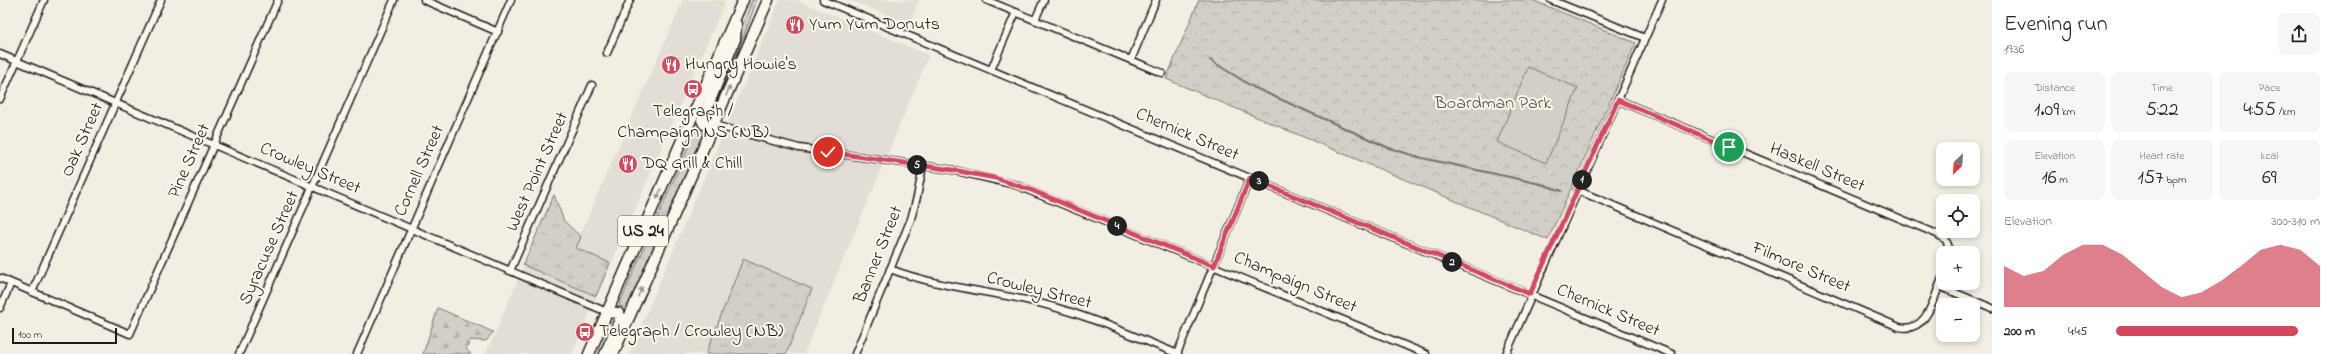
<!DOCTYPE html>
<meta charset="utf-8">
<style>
:root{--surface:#fff;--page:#f6f6f6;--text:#202124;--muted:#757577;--accent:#d1495b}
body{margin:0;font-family:"Indie Flower",sans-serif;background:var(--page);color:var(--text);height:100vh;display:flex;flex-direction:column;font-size:15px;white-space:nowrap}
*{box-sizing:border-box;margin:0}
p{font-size:13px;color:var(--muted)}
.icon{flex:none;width:22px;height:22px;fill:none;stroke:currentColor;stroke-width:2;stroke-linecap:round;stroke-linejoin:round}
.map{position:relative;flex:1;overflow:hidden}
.sheet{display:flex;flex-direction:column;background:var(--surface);width:340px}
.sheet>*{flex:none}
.needle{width:26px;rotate:205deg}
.tools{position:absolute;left:1936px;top:142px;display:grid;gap:8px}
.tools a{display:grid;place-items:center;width:44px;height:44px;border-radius:8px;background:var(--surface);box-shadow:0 2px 6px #0003;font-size:20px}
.scale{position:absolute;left:12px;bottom:10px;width:105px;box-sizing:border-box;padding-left:4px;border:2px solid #1c1c1c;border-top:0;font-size:11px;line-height:14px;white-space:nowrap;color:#1c1c1c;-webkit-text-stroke:3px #fbf7ec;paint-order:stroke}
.pin{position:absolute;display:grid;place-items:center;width:34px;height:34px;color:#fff;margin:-17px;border:2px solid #fff;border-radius:50%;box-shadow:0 1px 4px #0007}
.km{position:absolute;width:20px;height:20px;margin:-10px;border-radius:50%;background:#222;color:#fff;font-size:11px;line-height:20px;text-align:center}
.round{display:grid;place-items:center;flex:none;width:42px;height:42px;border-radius:8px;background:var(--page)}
.head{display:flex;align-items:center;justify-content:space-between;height:68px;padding:0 12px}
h1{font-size:22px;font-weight:600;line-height:30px}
.figures{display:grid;grid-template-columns:repeat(3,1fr);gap:6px;height:68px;padding:4px 12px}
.figures div{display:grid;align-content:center;border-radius:8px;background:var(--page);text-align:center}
.figures b{font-size:20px;font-weight:600}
.figures small{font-size:11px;font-weight:400}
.figures p{font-size:11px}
.chart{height:112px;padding:8px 12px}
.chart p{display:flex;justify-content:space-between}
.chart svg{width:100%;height:72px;margin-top:4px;fill:var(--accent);opacity:.7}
ul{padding:0 12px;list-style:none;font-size:13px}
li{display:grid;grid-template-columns:64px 48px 1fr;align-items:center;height:30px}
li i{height:10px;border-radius:5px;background:var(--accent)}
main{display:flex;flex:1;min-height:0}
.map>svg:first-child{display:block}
.built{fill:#e2ded5}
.grass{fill:url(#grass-tufts);stroke:#777671}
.forest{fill:url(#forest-firs);stroke:#777671}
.park{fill:url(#park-crowns);stroke:#777671}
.pitch{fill:#d2cfc6;stroke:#777671}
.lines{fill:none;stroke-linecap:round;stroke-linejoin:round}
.stream{stroke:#716f6b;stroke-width:2}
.minor-casing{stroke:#1c1c1c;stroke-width:9}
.primary-casing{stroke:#1c1c1c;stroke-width:13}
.minor{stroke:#fbf7ec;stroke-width:6}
.primary{stroke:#fbf7ec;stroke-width:10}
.oneway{fill:#97948e}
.route-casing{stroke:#fff;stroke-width:8}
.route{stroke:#d1495b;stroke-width:5}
.labels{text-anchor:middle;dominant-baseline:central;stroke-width:4;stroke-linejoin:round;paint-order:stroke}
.shield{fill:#fbf7ec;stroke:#5f5e5a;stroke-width:1}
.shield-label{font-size:17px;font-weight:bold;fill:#1c1c1c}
.poi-label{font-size:18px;fill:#1c1c1c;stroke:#fbf7ec;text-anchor:start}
.park-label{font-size:18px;fill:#53524f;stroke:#fbf7ec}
.street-label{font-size:18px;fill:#1c1c1c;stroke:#fbf7ec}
</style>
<main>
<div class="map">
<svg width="1992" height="354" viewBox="0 0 1992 354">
<defs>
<pattern id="grass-tufts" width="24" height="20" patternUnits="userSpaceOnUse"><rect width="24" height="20" fill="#d2cfc6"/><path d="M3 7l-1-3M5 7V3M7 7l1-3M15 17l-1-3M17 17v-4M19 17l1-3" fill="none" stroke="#b4b1aa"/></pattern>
<pattern id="forest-firs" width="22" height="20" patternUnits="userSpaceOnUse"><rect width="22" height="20" fill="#d2cfc6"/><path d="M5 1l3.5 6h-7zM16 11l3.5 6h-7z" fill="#b4b1aa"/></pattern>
<pattern id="park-crowns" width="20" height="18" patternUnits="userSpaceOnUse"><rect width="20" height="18" fill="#d2cfc6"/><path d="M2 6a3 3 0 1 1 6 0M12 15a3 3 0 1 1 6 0" fill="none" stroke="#b4b1aa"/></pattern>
</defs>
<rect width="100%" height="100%" fill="#f2eee4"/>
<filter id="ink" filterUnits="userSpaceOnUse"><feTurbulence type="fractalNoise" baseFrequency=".025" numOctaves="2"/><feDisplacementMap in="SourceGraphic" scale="8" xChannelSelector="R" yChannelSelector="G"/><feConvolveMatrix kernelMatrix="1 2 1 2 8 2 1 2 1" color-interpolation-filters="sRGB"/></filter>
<g filter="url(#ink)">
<!-- built -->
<g class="built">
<polygon points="683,0 726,0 572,354 486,354 525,263 561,278"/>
<polygon points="780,0 797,0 929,55 804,354 629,354"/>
<polygon points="849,0 919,0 910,24"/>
</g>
<!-- grass -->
<g class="grass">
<polygon points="752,0 757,0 739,49 710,118 708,117"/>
<polygon points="696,129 704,133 627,309 619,305"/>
<polygon points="554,195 564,221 581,237 576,248 610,263 596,296 523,265"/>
<polygon points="743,259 812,289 786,354 706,354"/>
</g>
<!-- forest -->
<polygon class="forest" points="438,308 493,332 486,341 471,340 466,349 471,354 423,354"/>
<!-- park -->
<polygon class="park" points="1199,0 1532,0 1636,43 1548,240 1166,79"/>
<!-- pitch -->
<polygon class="pitch" points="1528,67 1578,88 1546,163 1497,142"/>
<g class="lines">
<!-- stream -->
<polyline class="stream" points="1210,60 1253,87 1389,148 1422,158 1541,184 1562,191"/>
<defs>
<g id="minor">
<polyline points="424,0 498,32"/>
<polyline points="823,0 1672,354"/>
<polyline points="986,0 1162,73"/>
<polyline points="1551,0 1645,38"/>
<polyline points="1035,20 1044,0"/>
<polyline points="607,53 630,0"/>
<polyline points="0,54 607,312"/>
<polyline points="1131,60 1156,0"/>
<polyline points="991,70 1016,12"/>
<polyline points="0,99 44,0"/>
<polyline points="1618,100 1937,234 1946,240 1951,253"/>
<polyline points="714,125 799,148 953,170 1016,185 1426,354"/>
<path d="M1577 190 1899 327C1928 334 1934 296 1943 276"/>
<path d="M890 269C935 286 979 290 1026 300 1079 311 1128 334 1178 354"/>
<polyline points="510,271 592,85"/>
<polyline points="0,278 130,334 278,0"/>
<polyline points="1939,286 1992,308"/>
<polyline points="32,292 161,0"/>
<polyline points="0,308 11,283"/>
<polyline points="239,354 394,0"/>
<polyline points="357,354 511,0"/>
<polyline points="855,354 911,219 917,197 923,166"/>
<polyline points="1177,354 1250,178"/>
<polyline points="1506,354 1662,0"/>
</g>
<g id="primary">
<polyline points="714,125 704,124 702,120 735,39 736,24"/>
<polyline points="589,354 743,0"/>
<polyline points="605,354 621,317 618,313 607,312"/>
<polyline points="613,354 768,0"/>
</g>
</defs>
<!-- minor casing -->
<use href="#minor" class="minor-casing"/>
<!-- primary casing -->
<use href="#primary" class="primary-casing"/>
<!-- minor -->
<use href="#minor" class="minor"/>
<!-- primary -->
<use href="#primary" class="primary"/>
</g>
<!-- one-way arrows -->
<defs><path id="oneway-solid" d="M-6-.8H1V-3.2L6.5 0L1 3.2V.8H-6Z"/></defs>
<g class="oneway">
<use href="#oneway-solid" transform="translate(728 91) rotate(-68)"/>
<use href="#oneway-solid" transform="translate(659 194) rotate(113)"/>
<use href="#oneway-solid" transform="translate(640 292) rotate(-66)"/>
</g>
</g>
<g class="lines" filter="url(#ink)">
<defs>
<polyline id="route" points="828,152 953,170 995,178 1031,190 1214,266 1250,178 1530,294 1618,100 1729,147"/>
</defs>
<!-- route casing -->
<use href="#route" class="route-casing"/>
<!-- route -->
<use href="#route" class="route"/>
</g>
<!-- icons -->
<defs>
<symbol id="restaurant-disc" viewBox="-11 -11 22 22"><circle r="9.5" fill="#d1495b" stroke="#fbf7ec"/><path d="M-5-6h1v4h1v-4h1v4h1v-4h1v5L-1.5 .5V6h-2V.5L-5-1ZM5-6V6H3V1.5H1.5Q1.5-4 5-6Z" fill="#fff"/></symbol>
<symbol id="bus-disc" viewBox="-11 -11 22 22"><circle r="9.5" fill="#d1495b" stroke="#fbf7ec"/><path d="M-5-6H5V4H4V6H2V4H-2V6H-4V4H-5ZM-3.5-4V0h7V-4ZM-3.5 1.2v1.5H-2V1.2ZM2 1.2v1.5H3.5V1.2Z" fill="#fff"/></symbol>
</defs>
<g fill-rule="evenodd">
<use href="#restaurant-disc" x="784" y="14" width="22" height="22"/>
<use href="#restaurant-disc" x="660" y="54" width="22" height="22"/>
<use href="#bus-disc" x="682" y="78" width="22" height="22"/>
<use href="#restaurant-disc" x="617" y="153" width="22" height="22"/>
<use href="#bus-disc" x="574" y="321" width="22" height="22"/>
</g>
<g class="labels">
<!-- shield labels -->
<rect class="shield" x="618" y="216" width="50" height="30" rx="3"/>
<g class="shield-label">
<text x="643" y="231">US 24</text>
</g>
<!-- poi labels -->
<g class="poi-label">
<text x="809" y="25">Yum Yum Donuts</text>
<text x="685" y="65">Hungry Howie's</text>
<text x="693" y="112" text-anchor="middle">Telegraph /<tspan x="693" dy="21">Champaign NS (NB)</tspan></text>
<text x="642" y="164">DQ Grill &amp; Chill</text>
<text x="599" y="332">Telegraph / Crowley (NB)</text>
</g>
<!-- park labels -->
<g class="park-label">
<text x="1493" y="104">Boardman Park</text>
</g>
<!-- street labels -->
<g class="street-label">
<text transform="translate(1187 135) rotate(23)">Chernick Street</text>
<text transform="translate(83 140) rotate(-66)">Oak Street</text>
<text transform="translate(190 161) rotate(-66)">Pine Street</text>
<text transform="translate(1817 168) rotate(23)">Haskell Street</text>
<text transform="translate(310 169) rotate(23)">Crowley Street</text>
<text transform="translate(420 171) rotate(-66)">Cornell Street</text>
<text transform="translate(538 172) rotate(-66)">West Point Street</text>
<text transform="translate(270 248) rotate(-66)">Syracuse Street</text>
<text transform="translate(879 255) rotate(-68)">Banner Street</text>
<text transform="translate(1801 268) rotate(23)">Filmore Street</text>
<text transform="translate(1295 283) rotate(23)">Champaign Street</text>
<text transform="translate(1039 291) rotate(14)">Crowley Street</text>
<text transform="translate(1608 311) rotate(23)">Chernick Street</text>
</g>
</g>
</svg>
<div class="tools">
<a><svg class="needle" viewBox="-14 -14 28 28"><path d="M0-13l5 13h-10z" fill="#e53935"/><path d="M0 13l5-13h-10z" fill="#757577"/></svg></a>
<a><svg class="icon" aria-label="locate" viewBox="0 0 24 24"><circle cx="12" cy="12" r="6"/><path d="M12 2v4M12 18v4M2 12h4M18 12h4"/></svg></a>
<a>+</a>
<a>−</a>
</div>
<div class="scale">100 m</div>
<div class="pin" style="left:1729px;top:147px;background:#1e9e55"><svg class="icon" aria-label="arrive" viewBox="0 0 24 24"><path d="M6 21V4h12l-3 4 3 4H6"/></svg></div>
<div class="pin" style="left:828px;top:152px;background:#d93025"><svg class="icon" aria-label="check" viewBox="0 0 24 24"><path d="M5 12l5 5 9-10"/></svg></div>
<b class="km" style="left:1582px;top:180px">1</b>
<b class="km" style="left:1452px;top:262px">2</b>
<b class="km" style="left:1259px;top:181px">3</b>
<b class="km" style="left:1117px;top:226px">4</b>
<b class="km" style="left:917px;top:165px">5</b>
</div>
<section class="sheet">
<div class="head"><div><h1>Evening run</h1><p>19:36</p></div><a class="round"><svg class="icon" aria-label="share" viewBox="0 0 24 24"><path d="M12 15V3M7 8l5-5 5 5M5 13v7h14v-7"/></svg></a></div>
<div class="figures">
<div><p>Distance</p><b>1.09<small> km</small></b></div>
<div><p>Time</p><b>5:22</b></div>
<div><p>Pace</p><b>4:55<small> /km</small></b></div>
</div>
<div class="figures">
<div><p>Elevation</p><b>16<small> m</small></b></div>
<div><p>Heart rate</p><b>157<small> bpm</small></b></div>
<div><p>kcal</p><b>69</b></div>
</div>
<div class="chart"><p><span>Elevation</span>300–310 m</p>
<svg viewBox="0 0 160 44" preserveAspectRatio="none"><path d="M0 44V19L10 25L20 22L30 12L40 6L50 6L60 12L70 22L80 32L90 38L100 35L110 28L120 19L130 9L140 6L150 9L160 19V44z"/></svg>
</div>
<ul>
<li><b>200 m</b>4:45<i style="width:89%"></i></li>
</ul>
</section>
</main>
